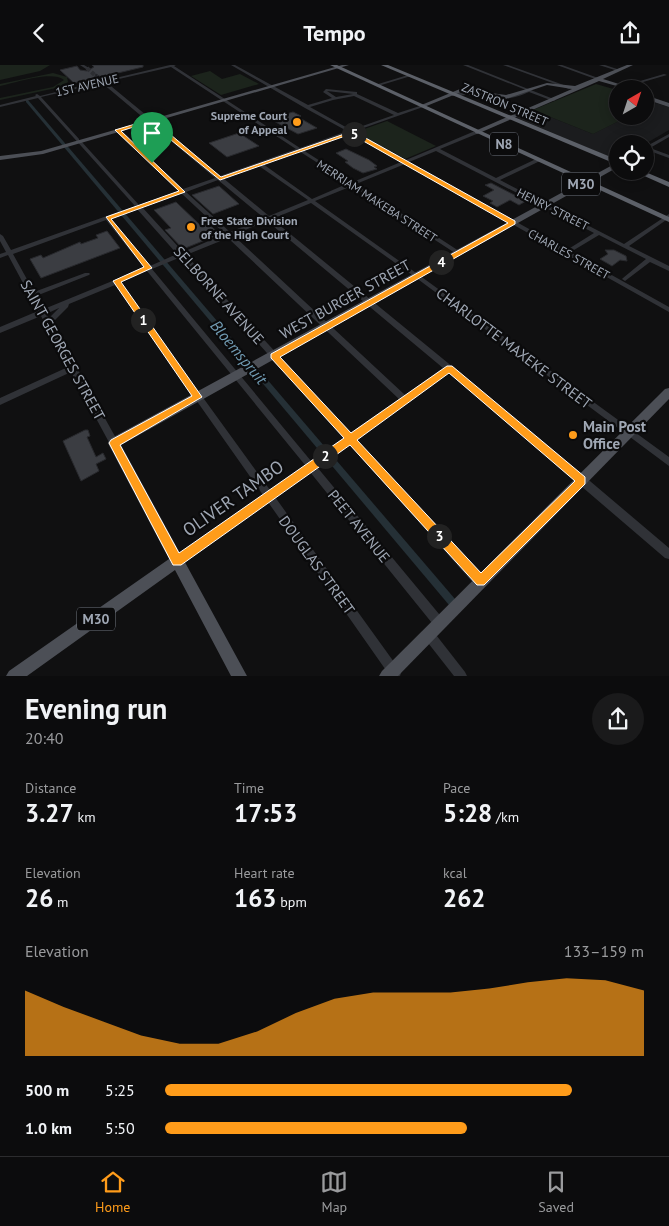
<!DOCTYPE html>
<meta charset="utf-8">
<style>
:root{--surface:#0c0c0d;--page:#1a1a1b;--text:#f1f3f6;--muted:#9a9b9d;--line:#2c2c2e;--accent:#ff9c1a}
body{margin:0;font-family:"PT Sans",sans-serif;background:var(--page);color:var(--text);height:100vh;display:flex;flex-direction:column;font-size:19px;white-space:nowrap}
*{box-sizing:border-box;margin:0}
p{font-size:16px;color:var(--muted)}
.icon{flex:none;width:28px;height:28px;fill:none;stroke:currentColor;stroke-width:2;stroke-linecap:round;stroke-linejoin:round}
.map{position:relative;height:611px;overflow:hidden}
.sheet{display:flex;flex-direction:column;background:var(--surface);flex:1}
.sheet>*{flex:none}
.needle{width:32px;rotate:39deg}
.fabs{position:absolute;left:609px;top:15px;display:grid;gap:10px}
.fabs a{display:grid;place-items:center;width:45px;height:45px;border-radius:50%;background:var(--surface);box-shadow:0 2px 12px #0003,0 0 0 1px var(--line);font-size:25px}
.pin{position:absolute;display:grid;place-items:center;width:42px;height:42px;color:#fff;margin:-51px -21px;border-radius:50% 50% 50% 0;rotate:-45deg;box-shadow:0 0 5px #0007}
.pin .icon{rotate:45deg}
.km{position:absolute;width:25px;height:25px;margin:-12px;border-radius:50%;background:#222;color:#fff;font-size:14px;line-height:25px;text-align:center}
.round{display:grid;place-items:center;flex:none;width:52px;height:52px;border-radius:26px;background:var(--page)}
.summary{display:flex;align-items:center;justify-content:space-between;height:85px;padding:0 25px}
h1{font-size:28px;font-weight:700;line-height:38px}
.metrics{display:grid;grid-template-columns:repeat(3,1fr);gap:8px;height:85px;padding:5px 25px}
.metrics div{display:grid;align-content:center}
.metrics b{font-size:25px;font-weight:700}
.metrics small{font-size:14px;font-weight:400}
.metrics p{font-size:14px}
.chart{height:140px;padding:10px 25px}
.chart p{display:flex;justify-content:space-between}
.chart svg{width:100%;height:90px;margin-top:5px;fill:var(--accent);opacity:.7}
ul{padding:0 25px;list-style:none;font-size:16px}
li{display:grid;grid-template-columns:80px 60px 1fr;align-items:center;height:38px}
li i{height:12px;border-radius:6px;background:var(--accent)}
header{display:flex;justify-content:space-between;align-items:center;height:65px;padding:0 25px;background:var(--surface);font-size:22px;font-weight:700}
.tabs{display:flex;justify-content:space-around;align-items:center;height:70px;border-top:1px solid var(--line);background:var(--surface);font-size:14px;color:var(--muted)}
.tabs a{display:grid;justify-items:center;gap:2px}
.tabs .on{color:var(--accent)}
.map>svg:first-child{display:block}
.built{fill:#1b1c1e}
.green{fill:#1c241c}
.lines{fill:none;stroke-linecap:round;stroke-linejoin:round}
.canal{fill:#253036;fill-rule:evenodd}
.building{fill:#3b3d42;stroke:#292a2e}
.minor-tunnel{stroke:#2d2e32;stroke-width:4;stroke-dasharray:4 2;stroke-linecap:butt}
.minor{fill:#303237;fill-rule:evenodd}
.major{fill:#4c4f56;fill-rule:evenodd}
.highway{fill:#5c6068;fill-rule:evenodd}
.route{fill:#ff9c1a;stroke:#fff;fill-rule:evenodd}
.poi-dot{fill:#ff9c1a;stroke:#0b0b0c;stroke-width:2}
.labels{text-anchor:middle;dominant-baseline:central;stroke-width:4.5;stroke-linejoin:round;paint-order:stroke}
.far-street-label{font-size:12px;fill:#9fa7b4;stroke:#0b0b0c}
.far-poi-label{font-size:12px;font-weight:bold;fill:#9fa7b4;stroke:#0b0b0c;text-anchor:end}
.shield{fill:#0b0b0c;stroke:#737882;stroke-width:1}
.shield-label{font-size:14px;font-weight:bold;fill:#9fa7b4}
.street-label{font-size:15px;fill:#9fa7b4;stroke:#0b0b0c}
.poi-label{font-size:15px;font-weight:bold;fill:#9fa7b4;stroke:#0b0b0c;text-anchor:start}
.water-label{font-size:16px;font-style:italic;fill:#719bb3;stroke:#0b0b0c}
.near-street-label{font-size:18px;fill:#9fa7b4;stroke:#0b0b0c}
</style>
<header><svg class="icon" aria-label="back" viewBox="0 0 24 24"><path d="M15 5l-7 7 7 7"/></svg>Tempo<svg class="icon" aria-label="share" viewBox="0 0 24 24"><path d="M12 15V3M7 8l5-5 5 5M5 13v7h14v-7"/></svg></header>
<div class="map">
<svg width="669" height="611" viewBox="0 0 669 611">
<rect width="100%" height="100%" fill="#101011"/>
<!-- built -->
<polygon class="built" points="656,38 669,42 669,65 645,79 618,79 617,92 612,93 515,52 533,45 593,69 629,51 645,51 645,43"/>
<!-- green -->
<g class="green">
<polygon points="0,0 50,0 40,6 0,15"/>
<polygon points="210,6 222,14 240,9 259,19 221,30 191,11"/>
<path d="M53 8 67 12 68 17 56 23 0 35V33L53 22 64 15C52 5 15 18 0 21V19Z"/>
<polygon points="596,19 617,25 618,51 629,51 593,69 533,45"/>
<polygon points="387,56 436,81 405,94 356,67"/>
</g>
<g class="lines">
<!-- canal -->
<polygon class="canal" points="26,35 28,35 455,534 457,537 455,540 452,542 449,540 26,37"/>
</g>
<!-- building -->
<g class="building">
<polygon points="92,0 143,0 143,2 101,12 96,9 94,13 74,18 60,5 77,1 80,5 87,6 94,2"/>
<polygon points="293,47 301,51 298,52 317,63 298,69 270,54"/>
<polygon points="239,68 259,81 227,92 209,78"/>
<polygon points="346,84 369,95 377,101 374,102 377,104 363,108 353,103 345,97 348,96 336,88"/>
<polygon points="491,118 526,136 519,140 510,135 497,142 490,138 493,136 483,131 494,125 485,120"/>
<polygon points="219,121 239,139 213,149 192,130"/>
<polygon points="176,137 200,160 207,158 220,169 183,184 165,165 171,163 154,145"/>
<polygon points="107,166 120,183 41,213 30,194 41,190 43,193 80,177 81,179 98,173 96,170"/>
<polygon points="605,185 614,185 626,191 627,196 620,195 612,201 600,194 608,189"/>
<polygon points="85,365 88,365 90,371 87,372 96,392 103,388 106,394 96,399 99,406 81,416 63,376"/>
</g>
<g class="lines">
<!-- minor-tunnel -->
<polyline class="minor-tunnel" points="87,3 97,12"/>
<!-- minor -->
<g class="minor">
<polygon points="80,0 84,0 89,3 86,4"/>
<path d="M170 0H176L174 1 300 83 347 66 305 43 231 0H235L308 40 332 33 323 27 326 24 357 27V29L398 48 423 40V42L355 66 406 95 475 66H479V68L440 84 496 113 536 94H540V96L500 115 624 179 669 149V153L629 181 669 201V206L650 197 625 216 622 214 623 213 646 194 599 170 574 185H570V183L594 168 436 86 409 97 669 242V247L405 99 356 119 459 186V188H455L352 121 315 136 419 210 669 392V401L415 212 311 138 272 154 525 361 669 483V494L665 493 448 307 355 374 484 513 485 517 484 521 480 522 476 521 349 379 317 402 444 555 445 559 444 563 440 564 436 563 310 407 275 432 399 604 401 608 400 611H390L268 437 181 500 177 501 173 500 172 496 173 492 263 430 115 220 69 239 68 242 52 258 117 375 118 378 117 381 114 382 111 381 71 307 0 340V333L68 302 41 251 0 268V262L38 246 8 190 0 193V189L6 187 0 176V169L3 171 11 185 135 141 38 33 0 42V40L36 31 35 30 37 29 40 31 100 16 95 12 97 11 103 16ZM171 2 296 84 220 111 106 17ZM102 18 215 113 183 124 119 64H115V66L179 126 139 140 81 76H79V74L41 32ZM327 26 353 29 336 32ZM354 31 394 50 351 65 310 42 333 35ZM351 68 401 97 353 117 303 85ZM299 86 349 118 312 134 263 99ZM259 101 308 135 269 151 223 113ZM218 115 264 153 230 167 186 127ZM181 128 225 169 183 187 142 142ZM137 144 177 189 150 201 111 154ZM106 155 144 203 44 244 36 231 89 210 90 209 89 208H85L34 227 13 189ZM267 156 443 303 405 330 233 170ZM228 173 399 334 350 368 186 190ZM181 192 343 373 311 396 152 204ZM147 206 305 400 270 425 120 218ZM59 243 49 253 46 249Z"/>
<path d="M463 0H468L556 35 553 36 529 27C507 37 498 33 475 30 467 29 460 31 452 31V29C480 24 498 38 526 25Z"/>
<polygon points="503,0 508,0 572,23 569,24"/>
<polygon points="557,0 562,0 601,14 598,15"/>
<polygon points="599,0 605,0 620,5 618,6"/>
<polygon points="664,9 667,10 626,22 623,21"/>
<polygon points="408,10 411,11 378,21 375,20"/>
<polygon points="669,69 669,72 650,83 669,90 669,93 647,85 645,85 645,82"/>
<polygon points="429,564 433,566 465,607 467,611 454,611 425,574 423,570 425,566"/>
</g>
<!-- major -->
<g class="major">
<polygon points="342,0 349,0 43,89 0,95 0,91 41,86"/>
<polygon points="627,0 633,0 603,14 635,24 627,24 599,16 477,69 475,68 475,66 572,24 547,20 506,34 461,27 424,42 419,41 460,24 506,30 547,18 575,21"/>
<polygon points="645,30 669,38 669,42 645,34"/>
<polygon points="618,97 618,102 121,380 247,611 231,611 175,505 27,611 6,611 9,606 169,494 110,382 108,378 110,374"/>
<polygon points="669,323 669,334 398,611 379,611 382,606 665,324"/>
</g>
<!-- highway -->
<g class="highway">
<polygon points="330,0 337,0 669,152 669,157"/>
<polygon points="381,0 388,0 618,95 618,100"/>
<polygon points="633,106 643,106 669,117 669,122"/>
</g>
</g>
<!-- route -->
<path class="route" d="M152 54 221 112 353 66 515 156V159L280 292 351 368 447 301H452L585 412V419L484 520H477L350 380 181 500H173L109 378 111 375 192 331 113 216 144 202 106 152 179 126 115 65ZM149 57 220 115 351 69 508 158 271 289V293L344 373 179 488 120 380 202 332 121 217 152 203 111 154 185 127 121 66ZM449 308 575 416 481 508 357 375Z"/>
<!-- markers -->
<g class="poi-dot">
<circle cx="297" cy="57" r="5"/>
<circle cx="191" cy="162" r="5"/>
<circle cx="573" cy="370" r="5"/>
</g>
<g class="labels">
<!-- far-street labels -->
<g class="far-street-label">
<text transform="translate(87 20) rotate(-13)">1ST AVENUE</text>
<text transform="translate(505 39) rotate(23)">ZASTRON STREET</text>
<text transform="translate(377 136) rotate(33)">MERRIAM MAKEBA STREET</text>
<text transform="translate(553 144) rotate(27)">HENRY STREET</text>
<text transform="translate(569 189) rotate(29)">CHARLES STREET</text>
</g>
<!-- far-poi labels -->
<g class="far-poi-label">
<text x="287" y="50">Supreme Court<tspan x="287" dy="14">of Appeal</tspan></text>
<text x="201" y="155" text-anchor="start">Free State Division<tspan x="201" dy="14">of the High Court</tspan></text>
</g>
<!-- shield labels -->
<g class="shield">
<rect x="490" y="67.5" width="28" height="23" rx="4"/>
<rect x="562" y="107.5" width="38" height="23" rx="4"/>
<rect x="77" y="542.5" width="38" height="23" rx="4"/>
</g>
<g class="shield-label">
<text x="504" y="79">N8</text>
<text x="581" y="119">M30</text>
<text x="96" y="554">M30</text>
</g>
<!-- street labels -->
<g class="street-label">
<text transform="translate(219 230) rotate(48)">SELBORNE AVENUE</text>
<text transform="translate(345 234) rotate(-29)">WEST BURGER STREET</text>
<text transform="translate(514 283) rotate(37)">CHARLOTTE MAXEKE STREET</text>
<text transform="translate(63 285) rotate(61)">SAINT GEORGES STREET</text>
<text transform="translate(359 461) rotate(51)">PEET AVENUE</text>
<text transform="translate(317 500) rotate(54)">DOUGLAS STREET</text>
</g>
<!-- poi labels -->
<g class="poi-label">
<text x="583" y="361">Main Post<tspan x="583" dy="17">Office</tspan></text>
</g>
<!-- water labels -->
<g class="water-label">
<text transform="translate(239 287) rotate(50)">Bloemspruit</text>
</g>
<!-- near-street labels -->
<g class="near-street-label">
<text transform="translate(233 433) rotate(-35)">OLIVER TAMBO</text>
</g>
</g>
</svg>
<div class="fabs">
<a><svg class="needle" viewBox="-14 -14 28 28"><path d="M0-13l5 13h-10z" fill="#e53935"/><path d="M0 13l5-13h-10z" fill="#9a9b9d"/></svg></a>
<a><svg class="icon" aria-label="locate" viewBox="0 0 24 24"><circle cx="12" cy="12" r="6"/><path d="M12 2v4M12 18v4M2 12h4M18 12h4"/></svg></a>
</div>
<div class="pin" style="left:152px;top:98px;background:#1e9e55"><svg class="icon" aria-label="arrive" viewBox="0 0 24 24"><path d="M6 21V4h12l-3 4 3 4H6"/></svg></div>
<b class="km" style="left:143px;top:255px">1</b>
<b class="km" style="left:325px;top:391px">2</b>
<b class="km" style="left:439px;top:471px">3</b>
<b class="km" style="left:441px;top:197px">4</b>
<b class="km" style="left:354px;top:69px">5</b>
</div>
<section class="sheet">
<div class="summary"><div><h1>Evening run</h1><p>20:40</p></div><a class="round"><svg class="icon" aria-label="share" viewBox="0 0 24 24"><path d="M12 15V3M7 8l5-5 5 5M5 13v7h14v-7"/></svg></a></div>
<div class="metrics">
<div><p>Distance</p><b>3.27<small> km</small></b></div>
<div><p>Time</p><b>17:53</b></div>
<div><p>Pace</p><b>5:28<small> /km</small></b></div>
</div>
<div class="metrics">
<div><p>Elevation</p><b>26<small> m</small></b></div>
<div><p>Heart rate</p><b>163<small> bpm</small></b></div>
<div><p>kcal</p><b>262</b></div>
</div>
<div class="chart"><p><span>Elevation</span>133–159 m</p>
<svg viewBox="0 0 160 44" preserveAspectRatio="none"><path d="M0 44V12L10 20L20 27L30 34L40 38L50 38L60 32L70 23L80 16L90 13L100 13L110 13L120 11L130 8L140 6L150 7L160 12V44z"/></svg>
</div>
<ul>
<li><b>500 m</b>5:25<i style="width:85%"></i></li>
<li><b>1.0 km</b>5:50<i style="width:63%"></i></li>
</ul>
</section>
<nav class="tabs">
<a class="on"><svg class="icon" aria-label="home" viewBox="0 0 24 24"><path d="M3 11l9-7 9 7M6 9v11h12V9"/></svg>Home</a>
<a><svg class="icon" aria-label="map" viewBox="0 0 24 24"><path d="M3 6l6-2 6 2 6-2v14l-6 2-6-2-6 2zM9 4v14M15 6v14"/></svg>Map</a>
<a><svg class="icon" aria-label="saved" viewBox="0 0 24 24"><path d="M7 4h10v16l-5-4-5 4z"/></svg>Saved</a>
</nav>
